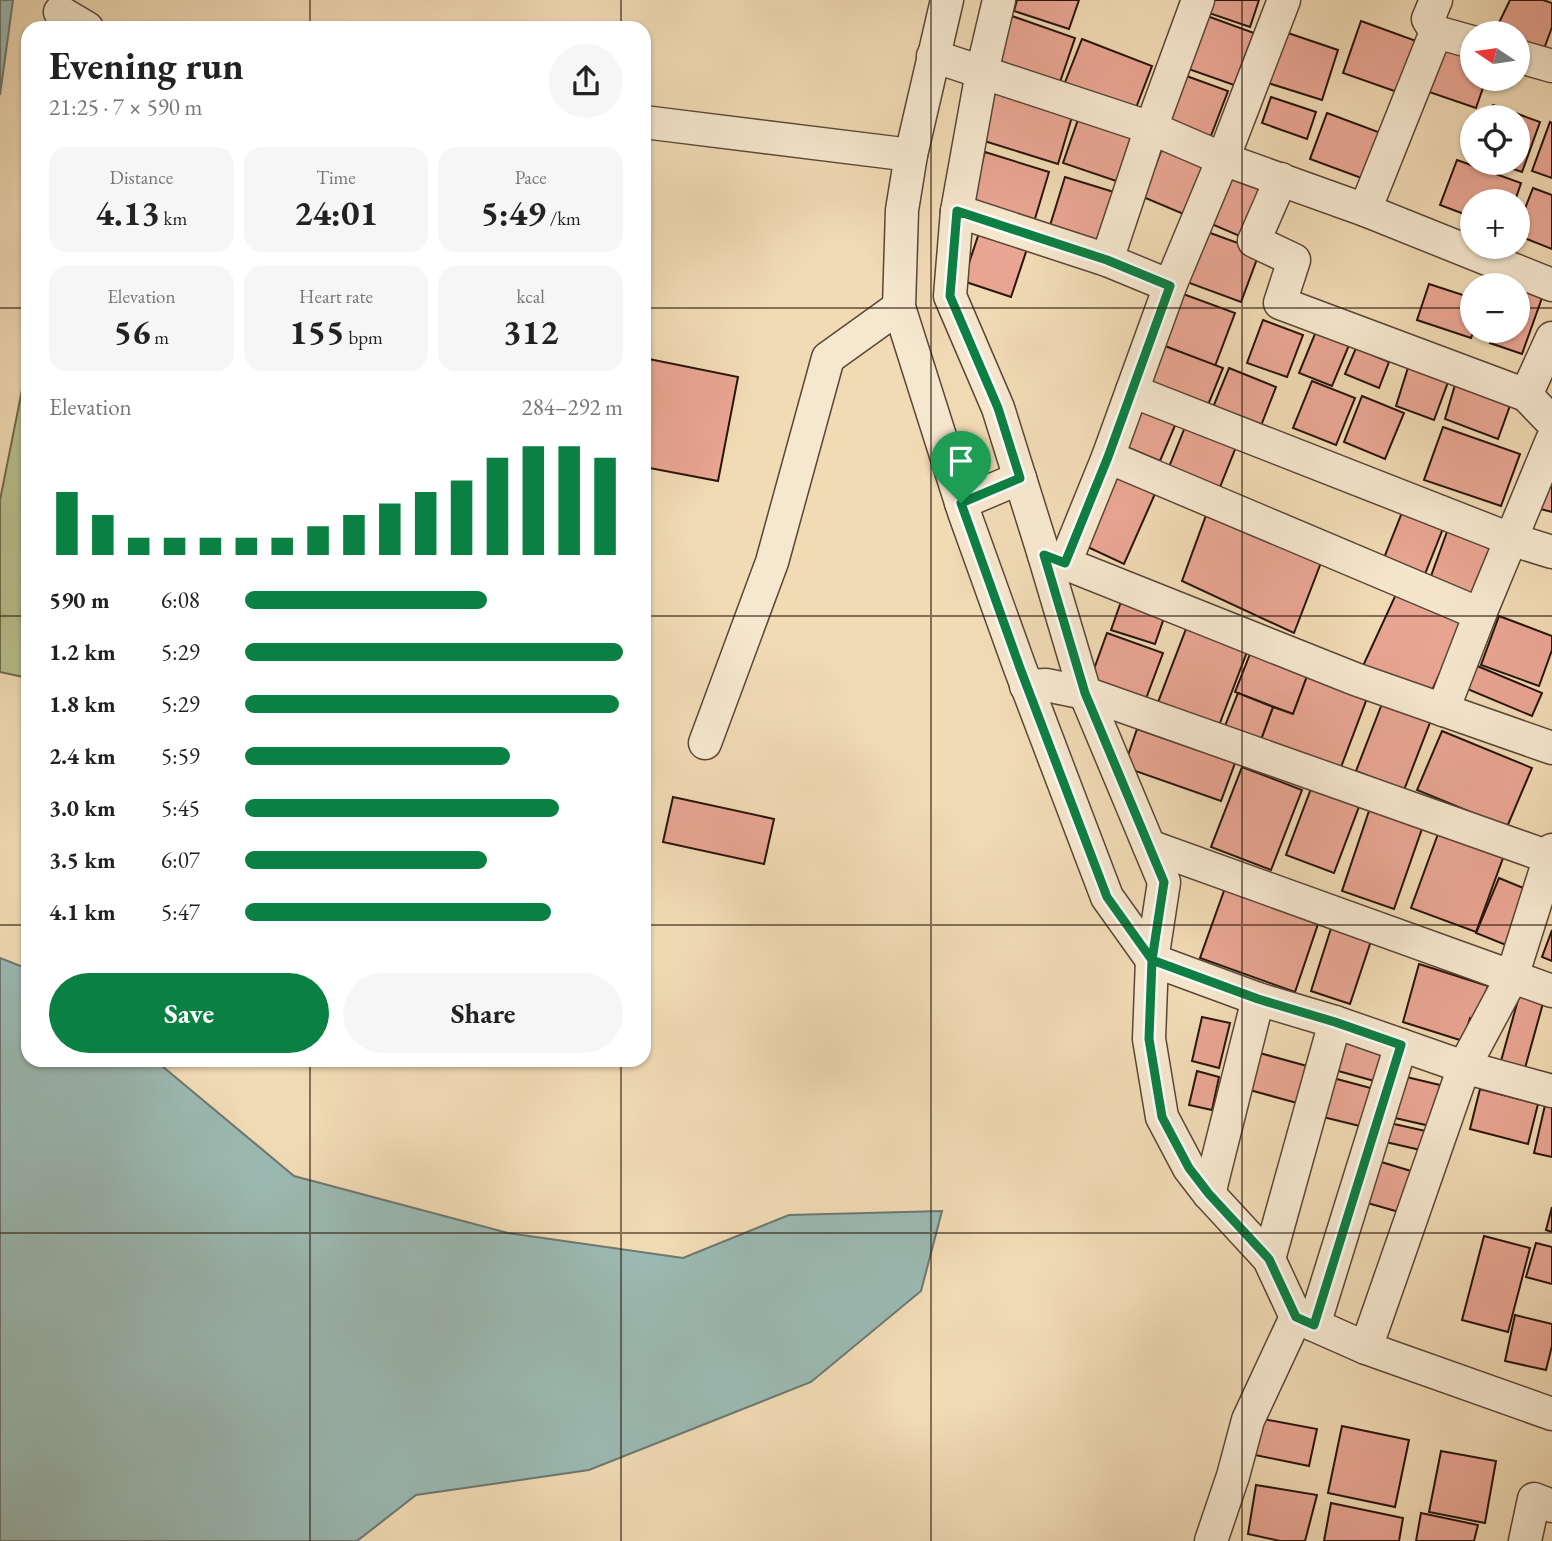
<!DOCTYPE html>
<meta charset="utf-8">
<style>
:root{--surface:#fff;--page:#f6f6f6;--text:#222;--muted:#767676;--accent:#0b8043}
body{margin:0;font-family:"EB Garamond",serif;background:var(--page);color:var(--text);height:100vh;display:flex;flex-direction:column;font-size:26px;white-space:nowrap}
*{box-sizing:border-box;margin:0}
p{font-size:23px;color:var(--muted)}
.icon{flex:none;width:38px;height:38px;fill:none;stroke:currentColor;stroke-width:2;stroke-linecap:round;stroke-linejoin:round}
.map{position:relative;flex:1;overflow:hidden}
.panel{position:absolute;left:21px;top:21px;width:630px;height:1046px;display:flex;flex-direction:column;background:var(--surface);border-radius:21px;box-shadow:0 2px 5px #0004}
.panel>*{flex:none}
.needle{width:46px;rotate:283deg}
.buttons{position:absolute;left:1460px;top:21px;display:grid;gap:14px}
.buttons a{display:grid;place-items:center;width:70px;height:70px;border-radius:50%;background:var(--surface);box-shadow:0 2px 5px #0004;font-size:35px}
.pin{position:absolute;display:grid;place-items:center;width:60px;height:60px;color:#fff;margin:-72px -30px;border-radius:50% 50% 50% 0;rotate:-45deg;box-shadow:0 0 7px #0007}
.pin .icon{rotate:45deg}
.round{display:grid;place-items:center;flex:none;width:74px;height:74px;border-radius:37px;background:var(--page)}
.head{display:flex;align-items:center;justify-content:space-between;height:119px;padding:0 28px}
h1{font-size:38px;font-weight:700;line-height:52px}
.stats{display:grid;grid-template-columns:repeat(3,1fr);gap:10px;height:119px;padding:7px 28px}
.stats div{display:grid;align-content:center;border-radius:18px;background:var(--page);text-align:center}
.stats b{font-size:35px;font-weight:700}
.stats small{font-size:19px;font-weight:400}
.stats p{font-size:19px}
.chart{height:196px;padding:14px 28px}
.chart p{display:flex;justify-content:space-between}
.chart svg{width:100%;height:126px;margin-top:7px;stroke:var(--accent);stroke-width:6}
.primary-button{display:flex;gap:14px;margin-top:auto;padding:14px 28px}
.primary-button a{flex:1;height:80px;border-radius:42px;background:var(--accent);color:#fff;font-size:28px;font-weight:700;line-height:80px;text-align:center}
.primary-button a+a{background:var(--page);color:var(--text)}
ul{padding:0 28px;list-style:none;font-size:23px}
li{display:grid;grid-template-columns:112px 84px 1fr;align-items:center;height:52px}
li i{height:18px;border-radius:9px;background:var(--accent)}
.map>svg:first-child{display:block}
.green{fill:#b9c08e;stroke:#706a4c;stroke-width:2}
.water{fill:#9bbab3;stroke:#6d7870;stroke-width:2}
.building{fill:#eaa694;stroke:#28150b;stroke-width:2}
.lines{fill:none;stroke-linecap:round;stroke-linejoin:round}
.minor-casing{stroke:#5a4636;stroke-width:35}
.minor{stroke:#f6e8cf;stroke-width:32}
.route-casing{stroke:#fff;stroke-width:14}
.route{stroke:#0b8043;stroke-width:9}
.grid{fill:none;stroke:#28150b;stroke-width:2;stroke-opacity:0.55}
</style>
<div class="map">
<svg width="1552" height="1541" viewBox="0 0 1552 1541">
<rect width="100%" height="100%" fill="#f1dbb5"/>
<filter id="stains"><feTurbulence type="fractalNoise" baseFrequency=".00286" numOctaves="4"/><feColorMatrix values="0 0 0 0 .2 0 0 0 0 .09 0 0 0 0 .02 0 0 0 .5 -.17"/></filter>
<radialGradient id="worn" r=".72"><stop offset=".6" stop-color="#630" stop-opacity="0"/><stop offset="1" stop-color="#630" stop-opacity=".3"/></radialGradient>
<!-- green -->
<polygon class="green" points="28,360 28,678 0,672 0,500"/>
<!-- water -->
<g class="water">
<polygon points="0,0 13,0 0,95"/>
<polygon points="0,958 28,969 28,1060 156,1061 294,1176 508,1233 683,1258 789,1215 942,1211 921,1291 811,1382 589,1470 416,1495 357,1541 0,1541"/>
</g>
<!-- building -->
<g class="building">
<polygon points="1017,0 1079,0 1069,29 1014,11"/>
<polygon points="1207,0 1259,0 1250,27 1203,11"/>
<polygon points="1510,0 1543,0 1552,3 1552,27 1541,57 1517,48 1517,33 1494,33"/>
<polygon points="1199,13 1254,33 1234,85 1180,66"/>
<polygon points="1012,16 1075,38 1060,82 997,60"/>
<polygon points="1361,21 1419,42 1400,93 1343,73"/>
<polygon points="1282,31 1338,50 1322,100 1265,82"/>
<polygon points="1082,39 1152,66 1134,113 1064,85"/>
<polygon points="1445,46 1472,55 1472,79 1486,79 1476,108 1429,92"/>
<polygon points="1181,74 1228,91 1209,141 1163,123"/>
<polygon points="994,85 1074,110 1058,164 978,139"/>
<polygon points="1271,97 1316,112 1307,139 1262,123"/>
<polygon points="1493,105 1540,122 1522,172 1496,163 1517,163 1517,117 1489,117"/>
<polygon points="1081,111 1145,133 1128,185 1063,163"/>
<polygon points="1327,113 1381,133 1364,179 1310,159"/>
<polygon points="1550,122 1552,123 1552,178 1532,171"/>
<polygon points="1164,144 1214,165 1193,218 1143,197"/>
<polygon points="985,152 1049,172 1034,222 970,203"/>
<polygon points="1457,160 1521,183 1515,201 1472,201 1472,217 1440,205"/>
<polygon points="1223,168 1262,187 1242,237 1202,220"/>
<polygon points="1065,177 1117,193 1100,248 1048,232"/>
<polygon points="1533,188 1552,195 1552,249 1517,235 1517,229"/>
<polygon points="980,230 1028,246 1011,297 963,281"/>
<polygon points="1202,230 1260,251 1241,302 1184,281"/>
<polygon points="1507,279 1543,295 1522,354 1490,343 1493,331 1517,331 1517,285 1506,285"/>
<polygon points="1429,284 1472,298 1472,331 1474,331 1471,338 1417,320"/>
<polygon points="1175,291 1235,313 1215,366 1157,343"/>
<polygon points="1263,320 1303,335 1287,377 1247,363"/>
<polygon points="1319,324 1352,338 1332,386 1299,373"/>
<polygon points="1157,343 1223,368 1206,410 1140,385"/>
<polygon points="1356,348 1389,362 1379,388 1345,374"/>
<polygon points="644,358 738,377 718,481 644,467"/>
<polygon points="1411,358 1451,374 1434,420 1396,406"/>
<polygon points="1229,368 1276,387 1257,436 1209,417"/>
<polygon points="1457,378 1512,400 1498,439 1445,419"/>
<polygon points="1312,381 1355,398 1336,445 1293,428"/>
<polygon points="1362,396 1404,413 1385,459 1344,442"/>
<polygon points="1141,400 1179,416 1160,461 1122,445"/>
<polygon points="1187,422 1238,442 1220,487 1169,467"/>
<polygon points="1443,427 1520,454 1501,506 1424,480"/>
<polygon points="1113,467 1158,487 1124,564 1079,543"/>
<polygon points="1541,479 1552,482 1552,512 1533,507"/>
<polygon points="1209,507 1322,560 1294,633 1182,581"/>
<polygon points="1403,510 1444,526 1425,574 1384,558"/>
<polygon points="1448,529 1494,546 1475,596 1430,579"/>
<polygon points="1397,592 1463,623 1428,699 1362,668"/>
<polygon points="1123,596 1166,612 1155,644 1111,630"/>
<polygon points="1499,616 1552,636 1552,650 1539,686 1481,665"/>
<polygon points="1189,621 1250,644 1218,728 1157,705"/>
<polygon points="1107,633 1163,653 1144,704 1089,683"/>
<polygon points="1252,649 1309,671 1293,714 1235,692"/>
<polygon points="1475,665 1542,693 1532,716 1465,688"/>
<polygon points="1309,671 1369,693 1338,775 1259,745 1273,707 1293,714"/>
<polygon points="1238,693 1273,707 1259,745 1223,731"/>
<polygon points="1383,701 1431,720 1404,790 1356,771"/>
<polygon points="1137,729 1235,763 1221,801 1124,767"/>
<polygon points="1442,731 1532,768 1507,827 1417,790"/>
<polygon points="1242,767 1302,790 1271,870 1211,847"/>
<polygon points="1312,786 1360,804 1334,873 1286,855"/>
<polygon points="673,797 774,819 764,864 663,842"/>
<polygon points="1371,805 1424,823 1394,909 1342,891"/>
<polygon points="1442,823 1507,847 1476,932 1411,908"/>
<polygon points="1499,878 1533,892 1511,947 1476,933"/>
<polygon points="1225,888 1319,921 1295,992 1200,958"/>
<polygon points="1333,922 1373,935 1350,1004 1311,991"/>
<polygon points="1552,930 1552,961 1542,957"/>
<polygon points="1419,964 1488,986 1477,1020 1470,1018 1463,1041 1403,1022"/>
<polygon points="1521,989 1545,996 1525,1068 1501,1061"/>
<polygon points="1202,1017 1230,1023 1219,1068 1192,1061"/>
<polygon points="1342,1033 1395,1047 1385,1084 1331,1069"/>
<polygon points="1256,1052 1307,1066 1297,1103 1246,1089"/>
<polygon points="1197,1071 1219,1077 1212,1110 1189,1105"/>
<polygon points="1398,1075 1440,1085 1430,1126 1395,1118 1400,1098"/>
<polygon points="1333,1078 1378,1090 1368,1128 1323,1117"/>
<polygon points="1480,1089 1538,1104 1528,1144 1470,1129"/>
<polygon points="1545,1105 1552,1106 1552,1157 1534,1153"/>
<polygon points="1385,1122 1430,1132 1425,1151 1381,1141"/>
<polygon points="1368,1158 1411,1171 1399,1212 1357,1200"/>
<polygon points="1552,1207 1552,1232 1546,1230"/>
<polygon points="1484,1236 1530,1248 1508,1332 1462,1320"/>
<polygon points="1536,1243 1552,1247 1552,1284 1526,1277"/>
<polygon points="1515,1315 1552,1324 1552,1346 1546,1370 1505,1361"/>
<polygon points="1263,1419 1317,1429 1309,1466 1255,1455"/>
<polygon points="1342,1426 1409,1440 1395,1507 1328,1493"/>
<polygon points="1441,1451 1496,1461 1485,1523 1429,1512"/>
<polygon points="1256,1485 1317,1495 1305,1541 1280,1541 1248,1534"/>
<polygon points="1331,1503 1403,1518 1399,1541 1324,1541"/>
<polygon points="1421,1513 1478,1525 1474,1541 1416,1541"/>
</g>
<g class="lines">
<defs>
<g id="minor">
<polyline points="947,0 911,155 902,210 899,307 964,512 1020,668 1107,897 1152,960 1258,999 1335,1022 1464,1067 1552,1091"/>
<polyline points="999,0 982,72 957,211 950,296 998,408 1044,555 1085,693 1164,882 1152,960 1149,1039 1162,1117 1189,1168 1209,1194 1269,1259 1296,1317 1366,1348 1552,1414"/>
<polyline points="1284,0 1223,159 1170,286 1108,457 1480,614 1552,440"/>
<polyline points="1436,0 1428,19 1436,32 1472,42"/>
<polyline points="60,12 87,28"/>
<polyline points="933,56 1151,128 1223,159 1365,210 1552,285"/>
<polyline points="1517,56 1552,66"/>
<polyline points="644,122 911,155"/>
<polyline points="1281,179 1254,241 1294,260 1280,303 1526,395"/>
<polyline points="1365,210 1436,32"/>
<polyline points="957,211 1107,260 1170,286"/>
<polyline points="1107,260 1151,128 1198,0"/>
<polyline points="1552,338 1526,395 1552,422"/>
<polyline points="1132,391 1510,539 1552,552"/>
<polyline points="961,503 1020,478"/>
<polyline points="1044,555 1355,679 1552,748"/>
<polyline points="1065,563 1108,457"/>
<polyline points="1026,686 1046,685 1085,693 1549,857"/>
<polyline points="1443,710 1480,614"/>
<polyline points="705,743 772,562 828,358 899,307"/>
<polyline points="1149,846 1552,991"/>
<polyline points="1209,1194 1258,999"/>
<polyline points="1269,1259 1335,1022"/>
<polyline points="1314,1325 1401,1045"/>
<polyline points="1366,1348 1464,1067 1512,977 1552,850"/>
<polyline points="1211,1541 1233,1476 1248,1420 1296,1317"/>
<polyline points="1525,1541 1534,1499 1552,1506"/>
</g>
</defs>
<!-- minor casing -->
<use href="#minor" class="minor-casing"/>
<!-- minor -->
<use href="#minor" class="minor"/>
</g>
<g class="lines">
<defs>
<polyline id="route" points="961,503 1020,668 1107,897 1152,960 1149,1039 1162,1117 1189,1168 1209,1194 1269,1259 1296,1317 1314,1325 1401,1045 1335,1022 1258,999 1152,960 1164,882 1085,693 1044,555 1065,563 1108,457 1170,286 1107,260 957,211 950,296 998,408 1020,478 961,503"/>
</defs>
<!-- route casing -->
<use href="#route" class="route-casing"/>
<!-- route -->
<use href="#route" class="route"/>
</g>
<!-- grid -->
<path class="grid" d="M310 0V28M621 0V28M931 0V1541M1242 0V1541M0 308H28M644 308H1472M1517 308H1552M0 616H28M644 616H1552M0 925H28M644 925H1552M310 1060V1541M621 1060V1541M0 1233H1552"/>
<rect width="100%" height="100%" filter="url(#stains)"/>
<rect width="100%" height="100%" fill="url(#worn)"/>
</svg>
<div class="buttons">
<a><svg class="needle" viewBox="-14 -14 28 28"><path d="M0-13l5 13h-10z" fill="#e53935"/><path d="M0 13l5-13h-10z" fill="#767676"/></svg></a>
<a><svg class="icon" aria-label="locate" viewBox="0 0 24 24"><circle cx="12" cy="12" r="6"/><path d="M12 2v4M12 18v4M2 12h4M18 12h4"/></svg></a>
<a>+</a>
<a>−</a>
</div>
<div class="pin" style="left:961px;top:503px;background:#1e9e55"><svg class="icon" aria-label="arrive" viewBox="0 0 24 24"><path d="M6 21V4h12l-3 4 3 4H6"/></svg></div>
<section class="panel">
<div class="head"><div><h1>Evening run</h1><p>21:25 · 7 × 590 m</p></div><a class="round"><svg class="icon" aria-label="share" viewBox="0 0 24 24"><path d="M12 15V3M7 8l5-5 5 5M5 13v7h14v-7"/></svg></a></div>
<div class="stats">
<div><p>Distance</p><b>4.13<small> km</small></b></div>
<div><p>Time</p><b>24:01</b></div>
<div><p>Pace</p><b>5:49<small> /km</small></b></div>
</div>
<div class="stats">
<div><p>Elevation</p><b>56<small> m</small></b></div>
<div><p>Heart rate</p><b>155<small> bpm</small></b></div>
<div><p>kcal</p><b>312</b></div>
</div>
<div class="chart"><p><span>Elevation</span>284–292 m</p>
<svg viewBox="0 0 160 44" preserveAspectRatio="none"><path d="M5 44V22M15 44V30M25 44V38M35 44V38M45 44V38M55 44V38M65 44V38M75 44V34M85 44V30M95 44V26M105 44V22M115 44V18M125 44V10M135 44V6M145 44V6M155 44V10"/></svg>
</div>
<ul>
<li><b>590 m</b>6:08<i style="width:64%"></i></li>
<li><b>1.2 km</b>5:29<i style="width:100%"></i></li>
<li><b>1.8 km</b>5:29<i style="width:99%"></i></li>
<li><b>2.4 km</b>5:59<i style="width:70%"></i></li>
<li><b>3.0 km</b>5:45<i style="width:83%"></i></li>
<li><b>3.5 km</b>6:07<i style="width:64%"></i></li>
<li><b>4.1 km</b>5:47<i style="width:81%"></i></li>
</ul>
<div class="primary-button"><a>Save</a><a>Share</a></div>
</section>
</div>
